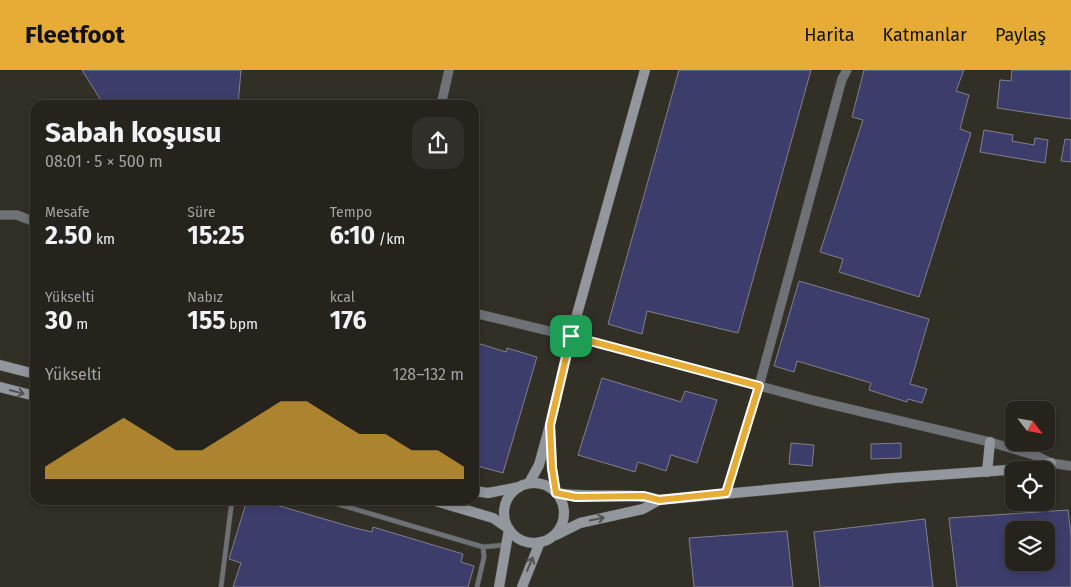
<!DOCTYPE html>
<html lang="tr">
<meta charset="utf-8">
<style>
:root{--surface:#25231c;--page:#312f29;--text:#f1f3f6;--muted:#a3a4a3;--line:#42403b;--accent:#e6ac36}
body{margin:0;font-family:"Fira Sans",sans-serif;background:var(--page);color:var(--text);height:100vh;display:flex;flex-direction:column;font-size:19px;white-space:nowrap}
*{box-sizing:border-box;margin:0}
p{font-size:16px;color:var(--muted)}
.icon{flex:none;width:28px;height:28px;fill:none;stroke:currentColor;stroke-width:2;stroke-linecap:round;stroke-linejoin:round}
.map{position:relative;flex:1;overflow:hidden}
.drawer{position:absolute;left:30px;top:30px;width:449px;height:405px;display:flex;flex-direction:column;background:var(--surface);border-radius:15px;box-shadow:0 2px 8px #0003,0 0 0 1px var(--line)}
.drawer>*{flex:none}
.needle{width:32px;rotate:121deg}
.fabs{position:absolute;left:1005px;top:331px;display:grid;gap:10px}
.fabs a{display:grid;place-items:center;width:50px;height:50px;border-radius:10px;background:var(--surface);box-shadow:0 2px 8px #0003,0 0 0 1px var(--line);font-size:25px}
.pin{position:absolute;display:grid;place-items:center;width:42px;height:42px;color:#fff;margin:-21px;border-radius:10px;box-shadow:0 2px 8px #0006}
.round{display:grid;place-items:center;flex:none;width:52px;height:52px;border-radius:15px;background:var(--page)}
.head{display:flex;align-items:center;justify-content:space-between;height:85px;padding:0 15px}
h1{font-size:28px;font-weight:700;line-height:38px}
.stats{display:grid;grid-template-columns:repeat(3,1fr);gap:8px;height:85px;padding:5px 15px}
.stats div{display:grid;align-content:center}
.stats b{font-size:25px;font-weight:700}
.stats small{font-size:14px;font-weight:400}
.stats p{font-size:14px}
.chart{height:140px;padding:10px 15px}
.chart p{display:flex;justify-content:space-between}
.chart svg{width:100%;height:90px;margin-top:5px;fill:var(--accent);opacity:.7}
header{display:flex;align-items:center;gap:30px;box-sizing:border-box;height:70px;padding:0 25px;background:var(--accent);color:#111}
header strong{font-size:24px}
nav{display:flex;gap:28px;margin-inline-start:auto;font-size:18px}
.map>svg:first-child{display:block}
.building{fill:#3d3d6b;stroke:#7f808b;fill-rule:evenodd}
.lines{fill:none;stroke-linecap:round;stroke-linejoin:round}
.lane-casing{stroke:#4d4b43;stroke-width:5.5}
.street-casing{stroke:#4d4b43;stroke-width:10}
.secondary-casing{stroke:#4d4b43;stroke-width:11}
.lane{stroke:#6e7175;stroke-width:4.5}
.street{stroke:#6e7175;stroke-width:9}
.secondary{stroke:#92969d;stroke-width:10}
.oneway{stroke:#525250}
.route-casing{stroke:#fff;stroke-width:10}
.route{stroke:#e6ac36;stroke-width:6}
</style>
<header>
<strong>Fleetfoot</strong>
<nav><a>Harita</a><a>Katmanlar</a><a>Paylaş</a></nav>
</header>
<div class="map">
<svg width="1071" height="517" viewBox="0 0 1071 517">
<rect width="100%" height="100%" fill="#312f26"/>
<!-- building -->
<g class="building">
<polygon points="82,0 241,0 238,35 104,35"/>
<polygon points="679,0 811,0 738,263 647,241 642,264 608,254"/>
<polygon points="864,0 964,0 956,21 969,25 960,59 971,63 919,227 839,202 843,189 820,182 863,50 852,47"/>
<polygon points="1012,0 1071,0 1071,49 997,38 1000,10 1011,11"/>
<polygon points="984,60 1013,65 1012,71 1034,75 1035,68 1048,70 1045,93 980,82"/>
<polygon points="1065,69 1071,70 1071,92 1061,91"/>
<polygon points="799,211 929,249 910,314 927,319 922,333 908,329 907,332 869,320 871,313 797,291 794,302 774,296"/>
<polygon points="474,272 506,282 507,278 537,287 503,403 474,395"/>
<polygon points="602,308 681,332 685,321 717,330 697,393 671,385 666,401 638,392 635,402 578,385"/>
<polygon points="791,373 814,375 812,396 789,394"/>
<polygon points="901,373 901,388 871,389 871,374"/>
<polygon points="247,430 259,430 355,458 372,462 373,457 463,484 461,492 474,496 468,517 233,517 241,493 229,489"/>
<path d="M1068 440 1071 465V517H957L949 448ZM1014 460H1046V492H1014Z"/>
<polygon points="925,449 933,517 820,517 814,462"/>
<polygon points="787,461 793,517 694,517 689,468"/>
</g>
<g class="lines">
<defs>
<g id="lane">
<polyline points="324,430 483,477 505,475"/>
<polyline points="221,517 232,430"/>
<polyline points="477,517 484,487 483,477"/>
</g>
<g id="street">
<polyline points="441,35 449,0"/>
<polyline points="0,145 17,145 35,152"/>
<polyline points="474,243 578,268 816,331 990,372 1037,386 1051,393 1071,396"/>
<polyline points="726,423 759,316 842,9 847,0"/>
</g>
<g id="secondary">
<polyline points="0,295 35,304"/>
<polyline points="0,317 35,326"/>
<polyline points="550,355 571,266 645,0"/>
<polyline points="987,402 990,372"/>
<path d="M529 413 539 395 550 355 552 398 556 423C590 429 626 421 659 430L894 408 1036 398 1051 393"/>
<circle cx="534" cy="443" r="30"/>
<polyline points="474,421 488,423 519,417"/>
<polyline points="432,430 493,448 509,459 499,517"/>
<polyline points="556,465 580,453 643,439 659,430"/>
<polyline points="522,517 540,472"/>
</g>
</defs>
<!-- lane casing -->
<use href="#lane" class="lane-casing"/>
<!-- street casing -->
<use href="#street" class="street-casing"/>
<!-- secondary casing -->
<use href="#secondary" class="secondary-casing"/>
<!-- lane -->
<use href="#lane" class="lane"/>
<!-- street -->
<use href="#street" class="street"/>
<!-- secondary -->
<use href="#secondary" class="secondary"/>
</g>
<!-- one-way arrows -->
<defs><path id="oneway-shaft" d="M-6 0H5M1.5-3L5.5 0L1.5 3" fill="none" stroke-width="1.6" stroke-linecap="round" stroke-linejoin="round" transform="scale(1.25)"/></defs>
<g class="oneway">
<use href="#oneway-shaft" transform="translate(17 322) rotate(15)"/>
<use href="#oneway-shaft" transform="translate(597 449) rotate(-12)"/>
<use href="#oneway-shaft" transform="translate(530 494) rotate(-67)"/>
</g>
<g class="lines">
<defs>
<polygon id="route" points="571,266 759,316 726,423 659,430 644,426 576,427 556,423 552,398 550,355"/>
</defs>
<!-- route casing -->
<use href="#route" class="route-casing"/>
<!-- route -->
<use href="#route" class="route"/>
</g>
</svg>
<div class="fabs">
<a><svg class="needle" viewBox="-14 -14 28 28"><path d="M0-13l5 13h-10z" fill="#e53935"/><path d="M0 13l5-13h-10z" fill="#a3a4a3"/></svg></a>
<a><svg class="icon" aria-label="locate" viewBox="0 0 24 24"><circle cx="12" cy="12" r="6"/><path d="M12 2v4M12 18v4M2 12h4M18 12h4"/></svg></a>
<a><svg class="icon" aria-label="layers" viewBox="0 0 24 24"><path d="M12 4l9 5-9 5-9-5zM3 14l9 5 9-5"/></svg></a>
</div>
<div class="pin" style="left:571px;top:266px;background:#1e9e55"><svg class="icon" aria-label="arrive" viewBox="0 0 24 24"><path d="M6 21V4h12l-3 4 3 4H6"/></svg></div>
<section class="drawer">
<div class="head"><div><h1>Sabah koşusu</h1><p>08:01 · 5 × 500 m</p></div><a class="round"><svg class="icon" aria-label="share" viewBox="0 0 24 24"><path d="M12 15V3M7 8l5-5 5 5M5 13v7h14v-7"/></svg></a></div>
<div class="stats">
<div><p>Mesafe</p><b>2.50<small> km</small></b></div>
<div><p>Süre</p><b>15:25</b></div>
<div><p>Tempo</p><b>6:10<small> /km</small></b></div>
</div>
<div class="stats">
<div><p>Yükselti</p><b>30<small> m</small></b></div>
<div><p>Nabız</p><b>155<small> bpm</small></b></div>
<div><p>kcal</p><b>176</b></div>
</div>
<div class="chart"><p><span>Yükselti</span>128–132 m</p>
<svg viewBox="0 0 160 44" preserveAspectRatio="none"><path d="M0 44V38L10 30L20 22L30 14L40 22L50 30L60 30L70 22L80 14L90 6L100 6L110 14L120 22L130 22L140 30L150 30L160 38V44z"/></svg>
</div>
</section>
</div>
